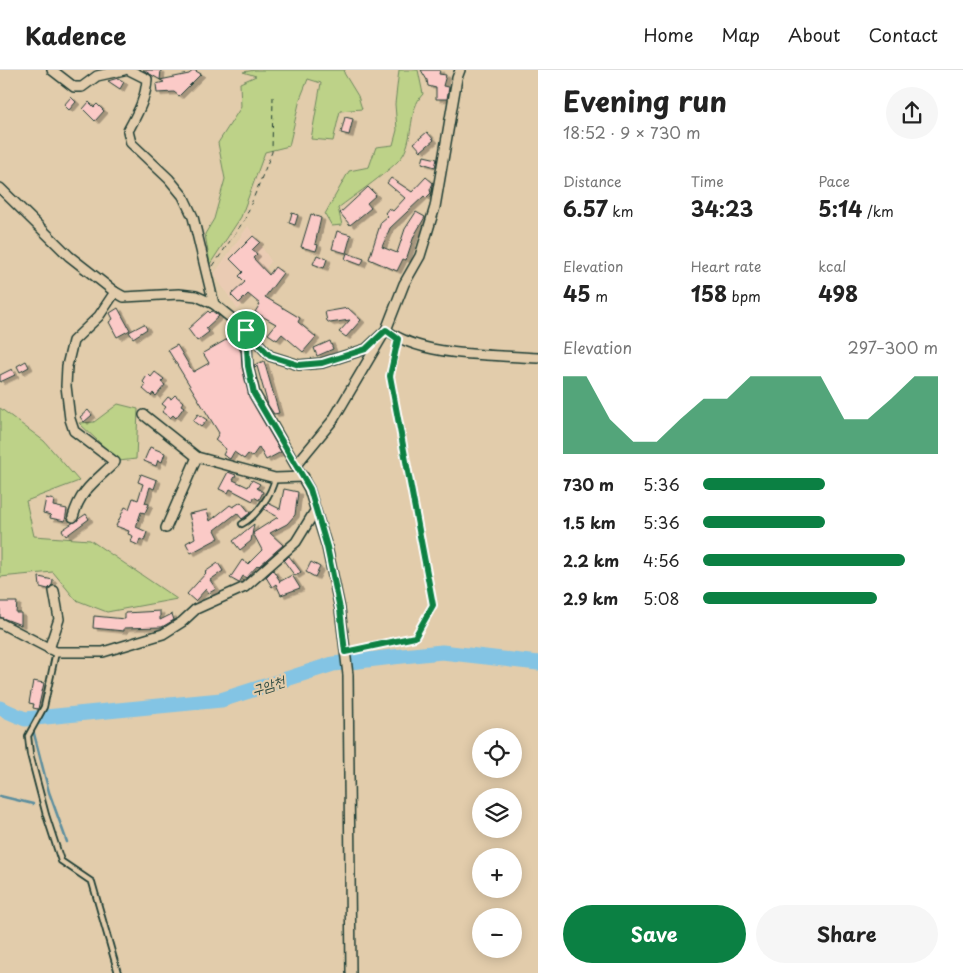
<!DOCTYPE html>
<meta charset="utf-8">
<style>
:root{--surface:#fff;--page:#f6f6f6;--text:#222;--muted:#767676;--line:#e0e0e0;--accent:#0b8043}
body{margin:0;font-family:"Playpen Sans","Poor Story",sans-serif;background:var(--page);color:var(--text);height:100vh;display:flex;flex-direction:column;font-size:19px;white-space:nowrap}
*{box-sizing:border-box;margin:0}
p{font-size:16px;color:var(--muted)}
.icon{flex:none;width:28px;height:28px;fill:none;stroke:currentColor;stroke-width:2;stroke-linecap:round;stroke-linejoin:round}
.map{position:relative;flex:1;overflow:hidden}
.side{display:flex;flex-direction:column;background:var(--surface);width:425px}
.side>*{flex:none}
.controls{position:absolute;left:472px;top:658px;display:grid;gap:10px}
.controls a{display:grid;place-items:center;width:50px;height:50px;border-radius:50%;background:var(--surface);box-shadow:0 2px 12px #0003;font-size:25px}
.pin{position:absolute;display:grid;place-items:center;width:42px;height:42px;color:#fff;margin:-21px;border:2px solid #fff;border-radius:50%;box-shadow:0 1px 5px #0007}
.round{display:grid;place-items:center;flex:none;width:52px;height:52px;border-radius:26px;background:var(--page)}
.summary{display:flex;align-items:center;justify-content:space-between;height:85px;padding:0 25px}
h1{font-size:28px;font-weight:700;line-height:38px}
.stats{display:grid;grid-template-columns:repeat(3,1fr);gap:8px;height:85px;padding:5px 25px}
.stats div{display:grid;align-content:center}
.stats b{font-size:21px;font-weight:700}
.stats small{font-size:14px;font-weight:400}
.stats p{font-size:14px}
.chart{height:140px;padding:10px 25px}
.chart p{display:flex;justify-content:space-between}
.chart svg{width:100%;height:90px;margin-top:5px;fill:var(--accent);opacity:.7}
.primary-button{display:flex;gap:10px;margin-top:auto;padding:10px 25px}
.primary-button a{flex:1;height:58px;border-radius:30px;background:var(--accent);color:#fff;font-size:20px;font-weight:700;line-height:58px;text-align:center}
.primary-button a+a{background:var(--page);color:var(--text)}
ul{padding:0 25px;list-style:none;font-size:16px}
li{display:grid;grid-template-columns:80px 60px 1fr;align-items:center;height:38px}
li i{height:12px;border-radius:6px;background:var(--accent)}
header{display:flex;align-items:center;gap:30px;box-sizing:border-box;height:70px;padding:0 25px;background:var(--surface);border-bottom:1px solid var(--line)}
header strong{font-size:24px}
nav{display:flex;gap:28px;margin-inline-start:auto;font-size:18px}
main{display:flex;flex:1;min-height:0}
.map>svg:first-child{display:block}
.built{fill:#eacbb3}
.green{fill:#bdd288;stroke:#6e885e}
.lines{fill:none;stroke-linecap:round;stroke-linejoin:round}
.stream{stroke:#5b8e9e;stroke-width:2.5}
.river{stroke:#83c4e4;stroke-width:15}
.building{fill:#fbcac7;stroke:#1f3d34;filter:url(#shadow)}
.lane-casing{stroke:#1f3d34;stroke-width:8}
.street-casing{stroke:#1f3d34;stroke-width:12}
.path{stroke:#1f3d34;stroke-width:1;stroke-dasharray:5 4;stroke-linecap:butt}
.lane{stroke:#e2ccab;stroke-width:4.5}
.street{stroke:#e2ccab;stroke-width:9}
.route-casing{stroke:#fff;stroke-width:10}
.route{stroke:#0b8043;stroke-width:6}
.labels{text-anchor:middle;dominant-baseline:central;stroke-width:4.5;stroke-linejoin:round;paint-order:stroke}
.water-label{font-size:14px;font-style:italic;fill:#24443d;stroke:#e2ccab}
</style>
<header>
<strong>Kadence</strong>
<nav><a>Home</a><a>Map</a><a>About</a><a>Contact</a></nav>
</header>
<main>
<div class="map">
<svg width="538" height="903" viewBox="0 0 538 903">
<defs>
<filter id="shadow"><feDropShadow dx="4" dy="2.5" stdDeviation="0" flood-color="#0004"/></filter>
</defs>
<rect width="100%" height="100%" fill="#e2ccab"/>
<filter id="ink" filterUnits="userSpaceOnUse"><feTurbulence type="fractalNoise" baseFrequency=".02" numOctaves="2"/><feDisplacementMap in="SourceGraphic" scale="10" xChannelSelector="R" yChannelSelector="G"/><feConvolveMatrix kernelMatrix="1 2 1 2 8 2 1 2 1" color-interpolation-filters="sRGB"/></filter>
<g filter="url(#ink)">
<!-- built -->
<polygon class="built" points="248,156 271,191 238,240 214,204"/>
<!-- green -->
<g class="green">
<polygon points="255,0 345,0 344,3 358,26 362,39 340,41 333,71 311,69 321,13 308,9 300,29 289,76 265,82 241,147 210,194 205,164 214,149 225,109 218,73 241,37 240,13 256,6 243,2"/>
<path d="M399 0H418L423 24C408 39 414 67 403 85 396 97 351 128 338 138L342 155 332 156 325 144 349 101 369 97 376 77 393 75 397 60 395 34Z"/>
<polygon points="118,334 138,339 136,389 119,391 79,353 94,352"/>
<polygon points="0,338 44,371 79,411 26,431 34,466 90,470 177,529 107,542 76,530 53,502 0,507"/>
</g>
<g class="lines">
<!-- stream -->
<g class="stream">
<polyline points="30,648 49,722 67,772"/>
<polyline points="0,726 33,734"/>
</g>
<!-- river -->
<polyline class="river" points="0,638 25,649 221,630 333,594 393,587 442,582 538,593"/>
</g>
<!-- building -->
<g class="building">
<polygon points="143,0 161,0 160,10 189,4 194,0 201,4 179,26 174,22 157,23 156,14 164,12"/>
<polygon points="421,0 440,0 439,4 446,5 443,16 449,17 447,29 436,29 436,18 428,16 427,10"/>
<polygon points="118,8 124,12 120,19 108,11"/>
<polygon points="71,27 76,32 69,40 64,35"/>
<polygon points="89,32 94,37 97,34 104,41 95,51 83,39"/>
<polygon points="345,47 353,49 349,65 341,63"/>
<polygon points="427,62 434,70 421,81 414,73"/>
<polygon points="424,86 437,89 435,97 422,93"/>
<polygon points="426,107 433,113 430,120 431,123 426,128 424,126 390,158 382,177 397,183 405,159 416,142 425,147 414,166 406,190 403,189 397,201 369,189 381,152 388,146 385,143 389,138 393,141 405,128 387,113 391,108 412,122"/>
<polygon points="368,117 376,125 367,133 371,138 350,155 340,143"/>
<polygon points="292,143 298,145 295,155 289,153"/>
<polygon points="311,144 321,148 315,174 318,175 316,181 301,177"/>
<polygon points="337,161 351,165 346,183 332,179"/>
<polygon points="253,166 260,172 252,180 257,184 253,188 269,205 275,197 283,203 265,227 300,248 298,252 316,267 303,282 282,264 277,270 268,264 276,254 255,242 260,234 248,224 239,233 231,225 245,212 239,206 243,202 230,189"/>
<polygon points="347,183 364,189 361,195 345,189"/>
<polygon points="317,185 327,189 324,198 313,194"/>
<polygon points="118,238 130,260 117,267 109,252 113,249 110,243"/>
<polygon points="348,238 361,250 346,267 339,262 350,250 330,253 327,251 325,242"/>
<polygon points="208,241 210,243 212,241 219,246 206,258 209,262 197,271 188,259"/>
<polygon points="144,254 147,259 133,268 129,262"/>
<polygon points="233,266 241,282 242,297 249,327 281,382 266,390 259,377 252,387 248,384 244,389 234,382 230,389 223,385 226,379 215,370 219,363 168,280 177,275 193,302 209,293 203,283"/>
<polygon points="330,271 333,279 317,286 314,278"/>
<polygon points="26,291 29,297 20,302 17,296"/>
<polygon points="264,291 279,343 274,344 268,335 257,296 255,298 254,295"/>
<polygon points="12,299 15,305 0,312 0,305"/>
<polygon points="155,302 164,309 161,312 165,315 156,326 153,323 151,326 143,319 146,315 143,312 148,304 151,307"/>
<polygon points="175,325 183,332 181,335 184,337 176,348 173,345 170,348 162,342 166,337 162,334 168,327 171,329"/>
<polygon points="88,340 92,345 84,352 80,347"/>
<polygon points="198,344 207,350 201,357 193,351"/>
<polygon points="150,377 165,383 162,392 158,390 156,396 144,391"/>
<polygon points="228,402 236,405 233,410 248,417 252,410 260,414 257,418 263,422 259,430 254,427 253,431 230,419 228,423 219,419"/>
<polygon points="141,404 157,410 154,419 150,417 145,433 149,434 145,443 141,442 136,457 147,462 144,471 140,469 138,475 131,472 133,466 128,464 129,461 116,456 125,437 129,439 133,428 138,430 143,414 138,412"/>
<polygon points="284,419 298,422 295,445 287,454 270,463 283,475 259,496 258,495 246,508 243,506 239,513 230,508 242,490 248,494 262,480 253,463 278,447 264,439 268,433 280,439"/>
<polygon points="46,428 54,430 53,436 67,439 65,451 50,448 51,445 43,443"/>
<polygon points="241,432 250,443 242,449 237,443 215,460 219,468 191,483 186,473 195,468 189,444 207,440 210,451 230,435 233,437"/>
<polygon points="86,444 89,449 66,466 62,460"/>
<polygon points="254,454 251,471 240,480 233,471"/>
<polygon points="289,486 301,502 295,506 284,491"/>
<polygon points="311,492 320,497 315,507 306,502"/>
<polygon points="218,493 223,501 210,510 216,519 209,523 206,519 195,531 187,524 206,503 205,502"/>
<polygon points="273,500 280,511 279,512 292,505 300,518 281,525 276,514 272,517 266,507"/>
<polygon points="39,507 53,510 52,515 48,519 40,517"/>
<polygon points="0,532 17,532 16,543 21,543 21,555 0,547"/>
<polygon points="160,541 160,550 172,544 174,550 162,557 124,558 124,561 93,558 94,546 125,549 125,543"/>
<polygon points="33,611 44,613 38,639 33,638 34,634 29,633"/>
</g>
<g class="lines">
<defs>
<g id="lane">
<path d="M242 454C256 447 272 424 275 408"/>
<polyline points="56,582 44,637 28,666 30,684 46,745 61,791 92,812 118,903"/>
</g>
<g id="street">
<polyline points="52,0 74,17 82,17 97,6 124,0"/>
<path d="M129 0 147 9C146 29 137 44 128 61L131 73 169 109 183 126 193 147 214 234 246 260 248 296 255 324 309 419 327 477 340 539 348 605 351 903"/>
<polyline points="0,118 69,186 115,222 124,227 179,224 196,226 214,234"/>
<polyline points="246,260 270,286 299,295 322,293 366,279 386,260 404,214 420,186 435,137 457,8 460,0"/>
<polyline points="144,345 197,387 275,408 304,407"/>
<path d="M296 395 333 350 386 260C424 288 492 284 538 288"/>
<path d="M73 447C80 420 96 411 115 392L74 361 70 349 66 316 67 296 73 271 99 246 115 222"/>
<polyline points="166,458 197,387"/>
<polyline points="0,553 56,582 103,582 163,564 182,552 196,539 245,517 296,472 315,441"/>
<polyline points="49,579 59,549 54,521"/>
</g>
</defs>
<!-- lane casing -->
<use href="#lane" class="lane-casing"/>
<!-- street casing -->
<use href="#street" class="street-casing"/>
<!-- path -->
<g class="path">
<polyline points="213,196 245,149 272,82 273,27"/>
<polyline points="355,581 415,567 433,535 391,306 397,277"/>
</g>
<!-- lane -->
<use href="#lane" class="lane"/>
<!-- street -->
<use href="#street" class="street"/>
</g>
</g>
<g class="lines" filter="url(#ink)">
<defs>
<polygon id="route" points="246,260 270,286 299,295 322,293 366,279 386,260 398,269 390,306 433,535 415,567 345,582 340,539 327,477 310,419 254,324 248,296"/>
</defs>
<!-- route casing -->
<use href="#route" class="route-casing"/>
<!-- route -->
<use href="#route" class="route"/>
</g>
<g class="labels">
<!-- water labels -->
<g class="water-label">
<text transform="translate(268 615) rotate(-18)">구암천</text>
</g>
</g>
</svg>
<div class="controls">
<a><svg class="icon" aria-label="locate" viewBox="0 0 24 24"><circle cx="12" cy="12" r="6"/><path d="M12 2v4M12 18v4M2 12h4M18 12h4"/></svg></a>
<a><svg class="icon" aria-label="layers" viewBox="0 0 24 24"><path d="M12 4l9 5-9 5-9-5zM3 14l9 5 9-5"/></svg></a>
<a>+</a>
<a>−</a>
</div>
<div class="pin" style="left:246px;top:260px;background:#1e9e55"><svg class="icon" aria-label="arrive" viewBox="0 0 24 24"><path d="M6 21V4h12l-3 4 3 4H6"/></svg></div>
</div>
<section class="side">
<div class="summary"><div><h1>Evening run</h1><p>18:52 · 9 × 730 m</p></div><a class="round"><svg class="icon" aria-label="share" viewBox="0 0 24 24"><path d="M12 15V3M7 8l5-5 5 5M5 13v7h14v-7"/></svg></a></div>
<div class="stats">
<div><p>Distance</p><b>6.57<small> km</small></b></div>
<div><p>Time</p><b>34:23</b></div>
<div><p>Pace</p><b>5:14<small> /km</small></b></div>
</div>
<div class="stats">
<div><p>Elevation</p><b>45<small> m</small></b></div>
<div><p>Heart rate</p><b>158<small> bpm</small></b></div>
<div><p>kcal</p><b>498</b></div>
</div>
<div class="chart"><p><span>Elevation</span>297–300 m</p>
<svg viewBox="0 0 160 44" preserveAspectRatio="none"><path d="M0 44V6L10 6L20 27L30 38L40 38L50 27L60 17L70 17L80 6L90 6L100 6L110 6L120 27L130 27L140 17L150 6L160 6V44z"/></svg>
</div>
<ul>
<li><b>730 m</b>5:36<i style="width:52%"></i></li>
<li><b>1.5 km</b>5:36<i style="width:52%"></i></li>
<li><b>2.2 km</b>4:56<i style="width:86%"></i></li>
<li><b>2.9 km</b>5:08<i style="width:74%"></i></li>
</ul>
<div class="primary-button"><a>Save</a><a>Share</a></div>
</section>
</main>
